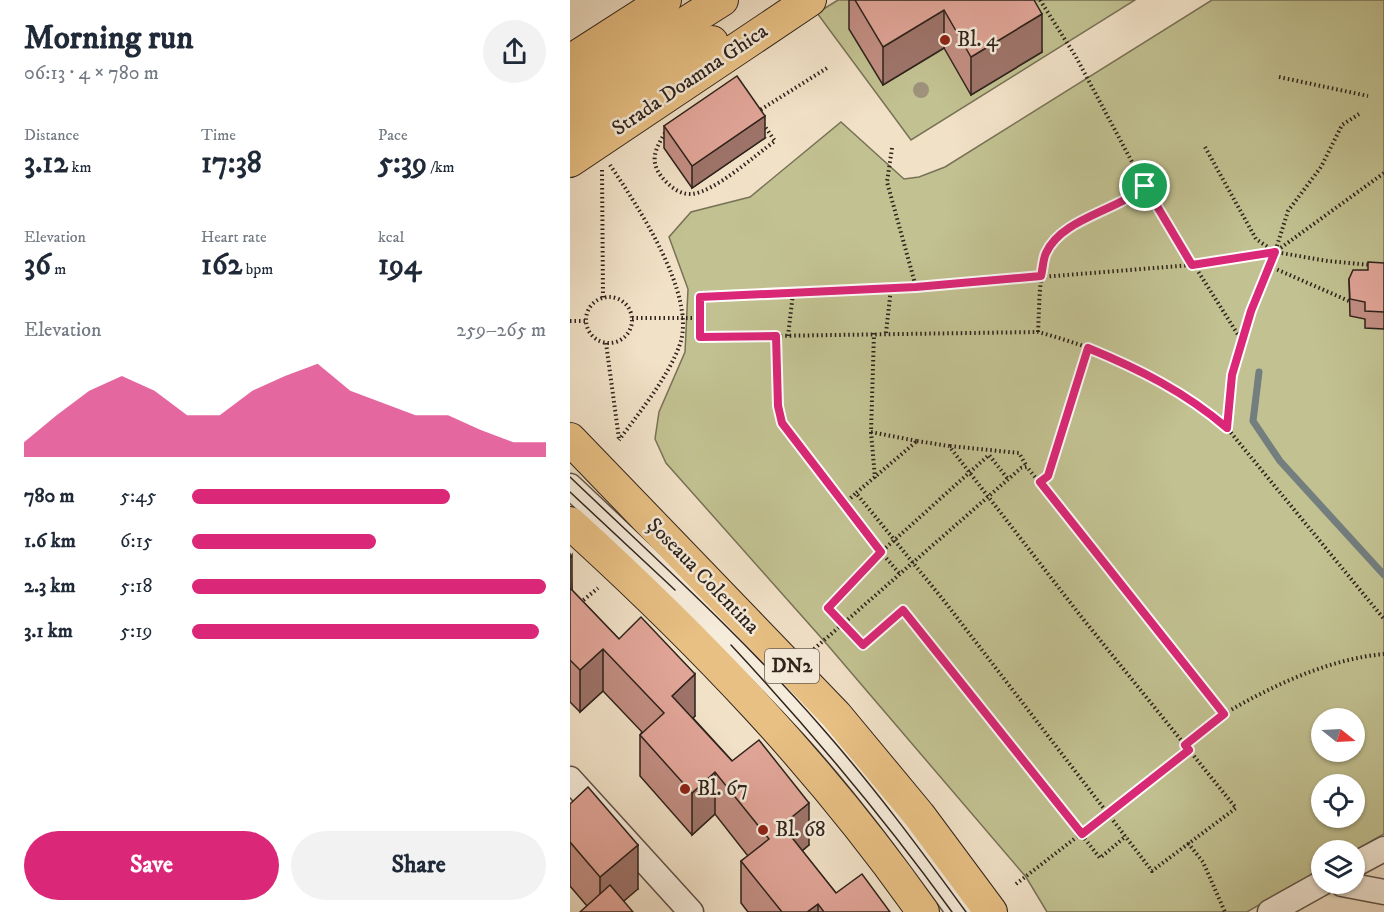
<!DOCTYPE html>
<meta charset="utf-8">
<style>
:root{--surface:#fff;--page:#f2f2f3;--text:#1f2937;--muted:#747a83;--accent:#db2777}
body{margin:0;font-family:"IM FELL DW Pica",serif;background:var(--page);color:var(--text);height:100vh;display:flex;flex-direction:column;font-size:22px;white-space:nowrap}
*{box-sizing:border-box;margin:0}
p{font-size:20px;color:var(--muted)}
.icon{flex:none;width:33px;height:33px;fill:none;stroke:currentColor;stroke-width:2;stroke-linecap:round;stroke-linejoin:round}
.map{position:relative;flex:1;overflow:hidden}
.drawer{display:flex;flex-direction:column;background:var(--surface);width:570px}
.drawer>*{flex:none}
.needle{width:39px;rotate:108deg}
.buttons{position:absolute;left:741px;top:708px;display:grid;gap:12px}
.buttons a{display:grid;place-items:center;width:54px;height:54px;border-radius:50%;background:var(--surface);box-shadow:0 2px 4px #0004;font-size:30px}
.pin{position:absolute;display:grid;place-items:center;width:51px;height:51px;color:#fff;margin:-26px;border:3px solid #fff;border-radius:50%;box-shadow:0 2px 6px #0007}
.round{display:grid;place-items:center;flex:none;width:63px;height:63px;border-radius:32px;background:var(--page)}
.overview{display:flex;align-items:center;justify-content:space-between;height:102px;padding:0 24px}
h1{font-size:33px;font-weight:700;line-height:45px}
.metrics{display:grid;grid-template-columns:repeat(3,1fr);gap:9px;height:102px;padding:6px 24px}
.metrics div{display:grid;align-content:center}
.metrics b{font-size:30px;font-weight:700}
.metrics small{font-size:16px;font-weight:400}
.metrics p{font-size:16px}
.chart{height:168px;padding:12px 24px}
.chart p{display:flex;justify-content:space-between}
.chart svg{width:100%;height:108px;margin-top:6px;fill:var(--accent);opacity:.7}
.primary-button{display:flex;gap:12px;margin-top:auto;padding:12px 24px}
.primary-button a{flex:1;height:69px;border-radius:36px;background:var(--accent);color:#fff;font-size:24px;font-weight:700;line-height:69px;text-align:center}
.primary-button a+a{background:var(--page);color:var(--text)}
ul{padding:0 24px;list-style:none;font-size:20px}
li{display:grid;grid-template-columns:96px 72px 1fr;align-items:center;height:45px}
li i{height:15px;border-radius:8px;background:var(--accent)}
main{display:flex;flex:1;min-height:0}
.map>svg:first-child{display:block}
.green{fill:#c2c191;stroke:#787256;stroke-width:1.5;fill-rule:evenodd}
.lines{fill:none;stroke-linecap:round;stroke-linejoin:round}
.stream{stroke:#737e7e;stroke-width:7}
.minor-casing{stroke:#605247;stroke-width:27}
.major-casing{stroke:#2f231c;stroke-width:34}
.path{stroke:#2f231c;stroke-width:4;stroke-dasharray:1.5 3;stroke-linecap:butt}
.minor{stroke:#f6ecdb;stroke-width:24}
.major{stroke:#e8c084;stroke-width:32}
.tram{stroke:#2f231c;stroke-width:1.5}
.tree{fill:#9e927c}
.wall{fill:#c28e83;stroke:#2f231c;stroke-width:1.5}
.shaded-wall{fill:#9e746a;stroke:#2f231c;stroke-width:1.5}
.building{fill:#e1a598;stroke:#2f231c;stroke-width:1.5}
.route-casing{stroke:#fff;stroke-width:12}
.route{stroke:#db2777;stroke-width:8}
.poi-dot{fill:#8f2418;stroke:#f6ecdb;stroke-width:2}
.labels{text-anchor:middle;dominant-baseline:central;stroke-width:5;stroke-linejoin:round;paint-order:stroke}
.shield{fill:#f6ecdb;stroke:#6b5f55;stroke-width:1.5}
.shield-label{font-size:20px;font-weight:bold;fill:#2f231c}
.poi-label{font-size:21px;fill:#2f231c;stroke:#f6ecdb;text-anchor:start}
.street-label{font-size:21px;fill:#2f231c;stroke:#f6ecdb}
</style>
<main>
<section class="drawer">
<div class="overview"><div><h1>Morning run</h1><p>06:13 · 4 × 780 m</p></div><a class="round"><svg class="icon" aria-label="share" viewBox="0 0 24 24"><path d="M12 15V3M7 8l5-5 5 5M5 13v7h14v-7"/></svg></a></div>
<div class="metrics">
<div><p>Distance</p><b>3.12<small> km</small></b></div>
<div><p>Time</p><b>17:38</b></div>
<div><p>Pace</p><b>5:39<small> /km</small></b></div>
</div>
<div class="metrics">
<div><p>Elevation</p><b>36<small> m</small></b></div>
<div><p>Heart rate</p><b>162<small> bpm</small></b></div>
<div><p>kcal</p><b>194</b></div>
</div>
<div class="chart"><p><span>Elevation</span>259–265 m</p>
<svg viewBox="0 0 160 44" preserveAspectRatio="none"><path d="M0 44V38L10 27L20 17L30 11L40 17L50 27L60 27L70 17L80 11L90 6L100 17L110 22L120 27L130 27L140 33L150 38L160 38V44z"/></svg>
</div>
<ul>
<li><b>780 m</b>5:45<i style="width:73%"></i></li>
<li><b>1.6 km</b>6:15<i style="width:52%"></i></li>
<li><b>2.3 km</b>5:18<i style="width:100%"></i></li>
<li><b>3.1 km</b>5:19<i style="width:98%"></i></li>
</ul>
<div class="primary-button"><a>Save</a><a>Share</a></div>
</section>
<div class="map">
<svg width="814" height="912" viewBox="0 0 814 912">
<rect width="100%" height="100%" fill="#f1e1c7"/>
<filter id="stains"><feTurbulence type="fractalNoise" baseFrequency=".00333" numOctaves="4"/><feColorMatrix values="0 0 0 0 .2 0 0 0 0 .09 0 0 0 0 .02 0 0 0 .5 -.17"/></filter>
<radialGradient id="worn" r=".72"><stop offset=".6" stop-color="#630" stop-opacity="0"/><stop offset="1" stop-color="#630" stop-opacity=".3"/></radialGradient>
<!-- green -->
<g class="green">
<polygon points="268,0 565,0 341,140 247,13"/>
<path d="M642 0H814V834L785 851 752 850 751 869 677 912H477L456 877 255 642 96 463 85 439 89 412 115 352 118 289 99 237 121 212 180 197 271 122 334 179 349 177 375 167ZM752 718H784V752H752ZM752 784H784V818H752Z"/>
</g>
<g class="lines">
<!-- stream -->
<polyline class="stream" points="689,372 683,421 710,461 814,575"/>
<defs>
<g id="minor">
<path d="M0 486C83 564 166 642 243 726 296 784 343 848 389 912"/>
<polyline points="0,779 121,912"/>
<polyline points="784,865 814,849"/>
<polyline points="772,884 814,892"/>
<polyline points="700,912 752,883"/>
</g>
<g id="major">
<polyline points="0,61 95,0"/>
<polyline points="0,96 152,0"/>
<polyline points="0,131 142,42"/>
<polyline points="0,161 240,0"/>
<polyline points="0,439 266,715 349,815 421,912"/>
<path d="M0 523C131 642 251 767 353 912"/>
</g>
</defs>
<!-- minor casing -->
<use href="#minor" class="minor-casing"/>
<!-- major casing -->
<use href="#major" class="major-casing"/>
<!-- path -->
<g class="path">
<polyline points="470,0 506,57 578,192 672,341"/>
<polyline points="709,77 798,96"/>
<polyline points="187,112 257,68"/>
<path d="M95 133C86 148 79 160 91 176 98 185 109 195 122 194 146 191 184 156 205 141L193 124"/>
<polyline points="635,147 686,239 705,252 758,261 801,265"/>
<polyline points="322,148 317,182 346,287"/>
<path d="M40 165C67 205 127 295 110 344 99 376 69 413 49 440"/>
<polyline points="32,170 33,298"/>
<path d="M814 173 705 252 622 265 346 287 130 297V337L468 332C536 350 603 381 657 428L814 619"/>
<polyline points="699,266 779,301"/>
<circle cx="39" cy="320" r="23"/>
<polyline points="62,318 130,318"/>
<polyline points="0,321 16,321"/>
<path d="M468 332C471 274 465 241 525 213 550 201 558 202 580 182"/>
<polyline points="304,333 301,432 347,441"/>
<polyline points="316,333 321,288"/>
<polyline points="206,336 208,406 212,423 311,552 419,455 438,479"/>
<polyline points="218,336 223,293"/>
<polyline points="36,343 49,439"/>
<polyline points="657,427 662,375 681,311 705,252 718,211 751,167 772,125 789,114"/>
<polyline points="301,432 305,478"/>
<polygon points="347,441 379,446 513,619 666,808 582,871 375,602 286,493"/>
<polyline points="380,446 449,453 457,467"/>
<polyline points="470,482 478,475 518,348"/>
<polyline points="274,504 286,493"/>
<polyline points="329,573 311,552 259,608 293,645 333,610 530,858 556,836"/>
<polyline points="10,603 28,588"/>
<polyline points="244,649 451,468 457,467 654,714 615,745"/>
<path d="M654 714C701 686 759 659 814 654"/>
<polyline points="618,843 633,862 655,912"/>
<polyline points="446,884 619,750"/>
</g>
<!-- minor -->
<use href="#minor" class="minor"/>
<!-- major -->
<use href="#major" class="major"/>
<!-- tram -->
<g class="tram">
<path d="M0 477C86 559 175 639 253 729 304 787 350 849 396 912"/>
<polyline points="0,492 105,590"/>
<path d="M161 645C240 730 314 818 382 912"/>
</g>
</g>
<!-- trees -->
<circle class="tree" cx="351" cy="90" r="8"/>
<!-- wall -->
<g class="wall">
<polygon points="279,0 464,0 472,52 401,95 374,48 313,85 279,29"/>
<polygon points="94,126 195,138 122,188 94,148"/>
<polygon points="814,263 814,329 795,328 795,319 780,316 779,279 798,270"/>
<polygon points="0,553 2,590 49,639 125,716 123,718 239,845 232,851 266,893 320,912 178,912 171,903 171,861 178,856 145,814 122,835 70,776 70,735 72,732 33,691 10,712 0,702"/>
<polygon points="0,804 68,889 17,906 0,886"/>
</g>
<!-- shaded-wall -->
<g class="shaded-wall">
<polygon points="374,10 374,48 313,85 313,47"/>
<polygon points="472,14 472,52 401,95 401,57"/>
<polygon points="195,116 195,138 122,188 122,166"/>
<polygon points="2,555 2,597 0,599 0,558"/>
<polygon points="33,649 33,691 10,712 10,670"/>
<polygon points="125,674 125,716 102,737 102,696"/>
<polygon points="145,772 145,814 122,835 122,793"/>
<polygon points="239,803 239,845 212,867 212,825"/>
<polygon points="68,845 68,889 41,912 30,912 30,877"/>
<polygon points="248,904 248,912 237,912"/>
</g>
<!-- building -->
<g class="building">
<polygon points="285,0 464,0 472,14 401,57 374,10 313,47"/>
<polygon points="167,76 195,116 122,166 94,126"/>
<polygon points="798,262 814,263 814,312 795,311 795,302 780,299 779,279 783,270 798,270"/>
<polygon points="0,588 49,639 71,617 125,674 102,696 162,761 189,740 239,803 212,825 266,893 292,874 320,912 254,912 248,904 237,912 212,912 171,861 199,839 145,772 122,793 70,735 94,713 33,649 10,670 0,660"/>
<polygon points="18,787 68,845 30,877 0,842 0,804"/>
<polygon points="40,885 63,912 10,912"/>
</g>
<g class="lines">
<defs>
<path id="route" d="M575 186 622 265 705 252 681 311 662 375 657 428C615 392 569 369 518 348L478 476 470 482 654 714 615 745 619 750 512 834 333 610 293 645 258 608 311 552 212 423 208 406 206 336 130 337V297L346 287 471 276C473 268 473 259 476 253 492 218 548 211 575 186Z"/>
</defs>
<!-- route casing -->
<use href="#route" class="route-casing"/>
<!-- route -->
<use href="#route" class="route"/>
</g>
<!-- markers -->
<g class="poi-dot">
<circle cx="375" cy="40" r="6"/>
<circle cx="115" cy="789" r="6"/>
<circle cx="193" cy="830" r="6"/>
</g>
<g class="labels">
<!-- shield labels -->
<rect class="shield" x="195" y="649" width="54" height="34" rx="4.5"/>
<g class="shield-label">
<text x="222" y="666">DN2</text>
</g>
<!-- poi labels -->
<g class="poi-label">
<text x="387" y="40">Bl. 4</text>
<text x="127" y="789">Bl. 67</text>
<text x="205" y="830">Bl. 68</text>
</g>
<!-- street labels -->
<g class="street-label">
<text transform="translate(120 80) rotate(-34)">Strada Doamna Ghica</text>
<text transform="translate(133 576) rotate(46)">Șoseaua Colentina</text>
</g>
</g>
<rect width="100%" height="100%" filter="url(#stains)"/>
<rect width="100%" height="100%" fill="url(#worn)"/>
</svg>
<div class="buttons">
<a><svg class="needle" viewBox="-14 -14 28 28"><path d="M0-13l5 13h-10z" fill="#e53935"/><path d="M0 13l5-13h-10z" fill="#747a83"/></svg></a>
<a><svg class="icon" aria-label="locate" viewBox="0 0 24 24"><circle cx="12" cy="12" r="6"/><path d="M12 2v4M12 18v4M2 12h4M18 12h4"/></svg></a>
<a><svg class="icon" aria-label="layers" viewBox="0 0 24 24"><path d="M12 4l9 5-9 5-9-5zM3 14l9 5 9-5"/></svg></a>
</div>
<div class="pin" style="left:575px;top:186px;background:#1e9e55"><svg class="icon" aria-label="arrive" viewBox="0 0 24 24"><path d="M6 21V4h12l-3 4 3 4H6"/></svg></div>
</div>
</main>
